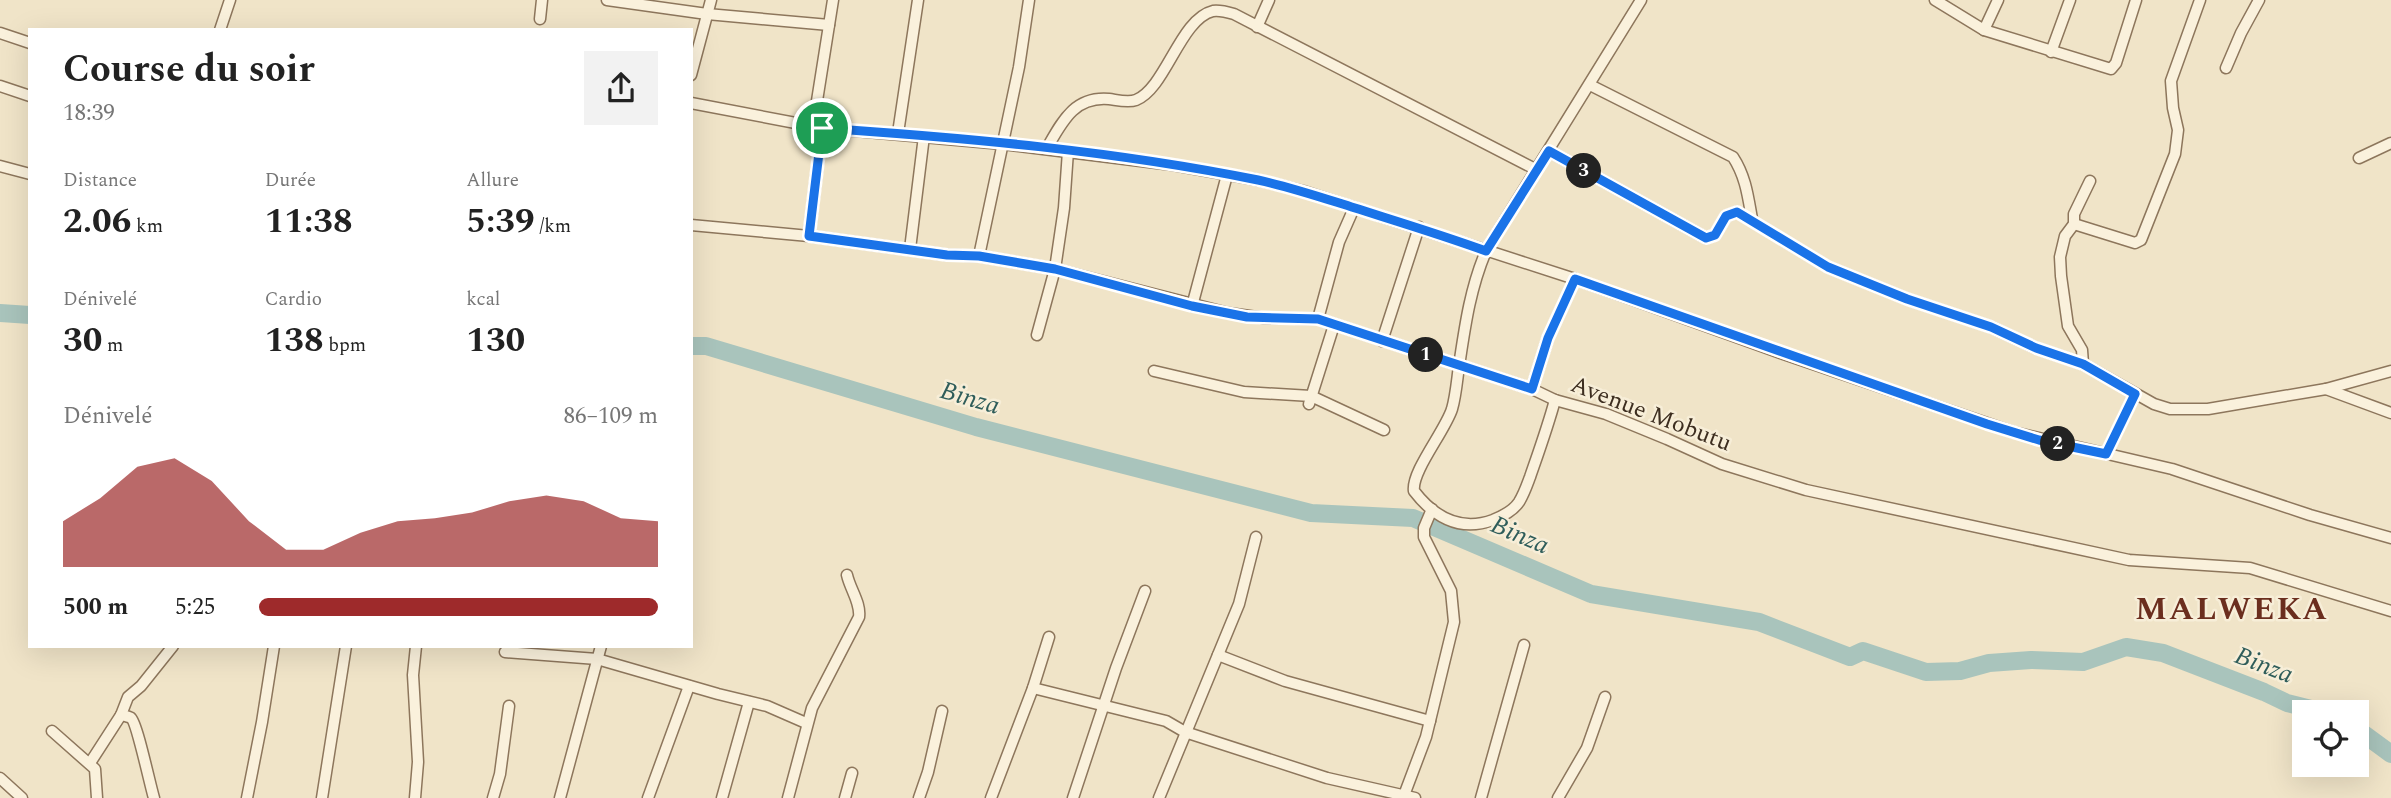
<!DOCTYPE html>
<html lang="fr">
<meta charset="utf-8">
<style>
:root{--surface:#fff;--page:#f2f2f2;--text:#222;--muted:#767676;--accent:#9e2a2b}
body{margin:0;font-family:Spectral,serif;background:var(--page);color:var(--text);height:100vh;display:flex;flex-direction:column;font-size:26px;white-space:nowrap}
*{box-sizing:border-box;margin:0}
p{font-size:23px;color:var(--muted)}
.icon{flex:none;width:38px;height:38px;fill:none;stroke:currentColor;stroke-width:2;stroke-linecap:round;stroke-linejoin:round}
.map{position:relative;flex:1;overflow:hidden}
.details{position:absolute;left:28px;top:28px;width:665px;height:620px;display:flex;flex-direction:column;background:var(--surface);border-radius:0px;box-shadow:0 7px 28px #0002}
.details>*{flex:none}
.tools{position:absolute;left:2292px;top:700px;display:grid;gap:14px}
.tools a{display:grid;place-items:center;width:77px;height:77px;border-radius:0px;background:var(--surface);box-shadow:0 7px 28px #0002;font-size:35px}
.pin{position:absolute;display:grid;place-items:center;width:60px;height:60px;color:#fff;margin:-30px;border:4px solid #fff;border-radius:50%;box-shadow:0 2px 7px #0007}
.km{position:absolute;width:35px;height:35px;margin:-18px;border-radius:50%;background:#222;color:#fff;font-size:19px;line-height:35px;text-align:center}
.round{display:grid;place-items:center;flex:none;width:74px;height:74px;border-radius:0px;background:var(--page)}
.summary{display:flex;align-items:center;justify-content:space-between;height:119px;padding:0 35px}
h1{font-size:38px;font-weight:700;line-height:52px}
.metrics{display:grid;grid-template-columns:repeat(3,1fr);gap:10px;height:119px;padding:7px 35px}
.metrics div{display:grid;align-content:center}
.metrics b{font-size:35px;font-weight:700}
.metrics small{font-size:19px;font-weight:400}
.metrics p{font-size:19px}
.chart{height:196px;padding:14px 35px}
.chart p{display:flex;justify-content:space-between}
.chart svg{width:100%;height:126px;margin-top:7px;fill:var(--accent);opacity:.7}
ul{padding:0 35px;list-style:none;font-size:23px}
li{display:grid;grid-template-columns:112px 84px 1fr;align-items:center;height:52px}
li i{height:18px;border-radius:9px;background:var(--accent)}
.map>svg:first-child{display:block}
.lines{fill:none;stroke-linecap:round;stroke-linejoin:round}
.river{stroke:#a9c4bc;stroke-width:18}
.minor-casing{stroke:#8d765c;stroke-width:13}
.minor{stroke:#faf1dc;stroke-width:10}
.route-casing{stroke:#fff;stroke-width:14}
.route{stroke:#1a73e8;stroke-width:9}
.labels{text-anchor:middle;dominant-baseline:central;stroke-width:5;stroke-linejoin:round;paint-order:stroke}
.street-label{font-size:24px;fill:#3d2e20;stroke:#f7eed8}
.water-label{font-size:26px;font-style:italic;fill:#2f5d5a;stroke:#f7eed8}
.district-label{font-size:32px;font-weight:bold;letter-spacing:2px;fill:#6b2e1e;stroke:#f7eed8}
</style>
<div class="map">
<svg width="2391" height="798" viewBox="0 0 2391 798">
<rect width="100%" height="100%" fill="#f0e4c8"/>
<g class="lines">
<!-- river -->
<g class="river">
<polyline points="0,313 30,315"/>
<polyline points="691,346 706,346 976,427 1311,513 1413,518 1591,594 1759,622 1850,657 1863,651 1926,672 1960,671 1989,663 2031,660 2083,662 2126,647 2163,653 2264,692 2287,703 2323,712"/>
<polyline points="2357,729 2391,754"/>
</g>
<defs>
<g id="minor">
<polyline points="607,0 707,14 829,25"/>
<polyline points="1935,0 1984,30 2111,69 2116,63 2136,0"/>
<polyline points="540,19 542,0"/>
<polyline points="1257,27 1269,0"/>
<polyline points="220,30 230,0"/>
<polyline points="1984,30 1998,0"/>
<polyline points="0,33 30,43"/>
<polyline points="2051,52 2070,0"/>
<polyline points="2226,68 2241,33 2259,0"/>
<polyline points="691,75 711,0"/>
<path d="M1590 85 1733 157C1746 177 1748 197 1752 219"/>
<polyline points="0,86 30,96"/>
<polyline points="691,103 822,128 1002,144 1173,165 1258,180 1303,191 1575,279 1783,354 2013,432 2172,469 2310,515 2391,538"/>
<polyline points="813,126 833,0"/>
<polyline points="898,133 918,0"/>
<path d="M1047 148C1062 122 1074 96 1109 99 1117 100 1128 103 1136 100 1166 88 1180 19 1213 11 1220 10 1227 12 1234 14L1537 170"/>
<polyline points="1549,151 1706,238 1715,235 1726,216 1737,212 1828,267 1907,299 1991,327 2036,348 2083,364 2154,404 2170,409 2208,409 2326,389 2391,371"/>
<polyline points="2359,158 2391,143"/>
<polyline points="0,166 30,174"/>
<polyline points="2074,224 2135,243 2141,240 2175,154 2178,130 2173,108 2171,81 2200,0"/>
<polyline points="691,225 809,236 947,255 979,256 1055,269 1228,313 1264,318 1318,319 1532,389 1555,400 1606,414 1667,439 1722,464 1806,490 2129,560 2250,568 2391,611"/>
<polyline points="809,236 822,128"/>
<polyline points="910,249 924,136"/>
<polyline points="979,256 1019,67 1029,0"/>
<polyline points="1192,306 1227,175"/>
<polyline points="1318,319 1339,242 1354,208"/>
<polyline points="1037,335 1055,269 1064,208 1068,151"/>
<polyline points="1382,341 1419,227"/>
<polyline points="2083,364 2082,350 2068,326 2061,276 2060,257 2065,236 2074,224 2074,214 2090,181"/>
<polyline points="1154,371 1244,392 1311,396 1384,430"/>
<polyline points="1532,389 1548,338 1575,279"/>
<polyline points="2326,389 2391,413"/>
<path d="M1555 400C1548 426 1539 451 1530 477 1527 485 1524 494 1519 502 1513 511 1503 516 1493 520 1460 532 1434 517 1414 491 1411 472 1445 431 1452 409 1456 395 1457 380 1459 366 1465 326 1470 289 1486 251L1641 0"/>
<polyline points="1309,404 1334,325"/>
<polyline points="2106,454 2135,394"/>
<polyline points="505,652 597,659 718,694 767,706 806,723"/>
<polyline points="1218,655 1285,681 1430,721"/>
<polyline points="1033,688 1166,721 1185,732 1327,778 1415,798"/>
<polyline points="52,731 95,769 97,798"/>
<polyline points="90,763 121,715"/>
<polyline points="0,778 22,798"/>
<path d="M154 798C150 785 137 723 131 718 130 717 122 715 121 715L128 697 141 686 173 646"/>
<polyline points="247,798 262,722 274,646"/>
<polyline points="322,798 346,646"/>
<polyline points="415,798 418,762 413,675 416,646"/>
<polyline points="493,798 500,774 509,706"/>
<polyline points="560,798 601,646"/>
<polyline points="648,798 689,686"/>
<polyline points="722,798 749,702"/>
<path d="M788 798 812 708 859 617C861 603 850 589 847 575"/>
<polyline points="845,798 852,773"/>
<polyline points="919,798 928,772 942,711"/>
<polyline points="991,798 1033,688 1049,637"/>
<polyline points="1073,798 1116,668 1145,591"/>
<polyline points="1159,798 1239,604 1256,537"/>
<polyline points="1403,798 1426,737 1454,622 1451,591 1424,537 1424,528 1432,509"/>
<polyline points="1481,798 1524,645"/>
<polyline points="1558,798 1587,748 1605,697"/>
</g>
</defs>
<!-- minor casing -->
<use href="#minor" class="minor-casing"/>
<!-- minor -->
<use href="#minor" class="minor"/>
</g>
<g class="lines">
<defs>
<path id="route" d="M822 128C968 138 1115 151 1258 180 1291 187 1323 198 1355 208 1399 222 1442 235 1486 251L1549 151 1706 238 1715 235 1726 216 1737 212 1828 267 1907 299 1991 327 2036 348 2083 364 2135 394 2106 454 2039 440 1987 424 1575 279 1548 338 1532 389 1318 319 1247 317 1192 306 1055 269 979 256 947 255 809 236Z"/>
</defs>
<!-- route casing -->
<use href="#route" class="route-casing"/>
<!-- route -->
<use href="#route" class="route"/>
</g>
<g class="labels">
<!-- street labels -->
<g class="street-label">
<text transform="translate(1651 414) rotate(21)">Avenue Mobutu</text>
</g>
<!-- water labels -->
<g class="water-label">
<text transform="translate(970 398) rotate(16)">Binza</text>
<text transform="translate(1520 535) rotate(23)">Binza</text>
<text transform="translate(2264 665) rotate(21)">Binza</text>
</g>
<!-- district labels -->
<g class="district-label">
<text x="2232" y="609">MALWEKA</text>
</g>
</g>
</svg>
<div class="tools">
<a><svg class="icon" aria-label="locate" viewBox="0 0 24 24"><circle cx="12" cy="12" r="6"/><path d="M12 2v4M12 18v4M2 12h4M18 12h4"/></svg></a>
</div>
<div class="pin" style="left:822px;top:128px;background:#1e9e55"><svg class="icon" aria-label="arrive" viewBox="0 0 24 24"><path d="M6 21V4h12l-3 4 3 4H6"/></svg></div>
<b class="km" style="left:1426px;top:355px">1</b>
<b class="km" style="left:2058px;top:444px">2</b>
<b class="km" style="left:1584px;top:171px">3</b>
<section class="details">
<div class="summary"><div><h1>Course du soir</h1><p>18:39</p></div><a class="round"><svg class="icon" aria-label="share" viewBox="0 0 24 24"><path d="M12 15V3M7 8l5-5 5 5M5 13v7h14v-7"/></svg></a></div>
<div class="metrics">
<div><p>Distance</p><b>2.06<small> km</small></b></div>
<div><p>Durée</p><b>11:38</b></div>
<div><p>Allure</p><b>5:39<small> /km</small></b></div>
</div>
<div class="metrics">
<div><p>Dénivelé</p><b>30<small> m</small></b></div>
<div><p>Cardio</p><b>138<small> bpm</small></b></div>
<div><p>kcal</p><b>130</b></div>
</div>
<div class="chart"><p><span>Dénivelé</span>86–109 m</p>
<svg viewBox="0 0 160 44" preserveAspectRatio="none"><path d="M0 44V28L10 20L20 9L30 6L40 14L50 28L60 38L70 38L80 32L90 28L100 27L110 25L120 21L130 19L140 21L150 27L160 28V44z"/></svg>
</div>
<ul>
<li><b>500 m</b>5:25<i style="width:100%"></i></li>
</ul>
</section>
</div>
